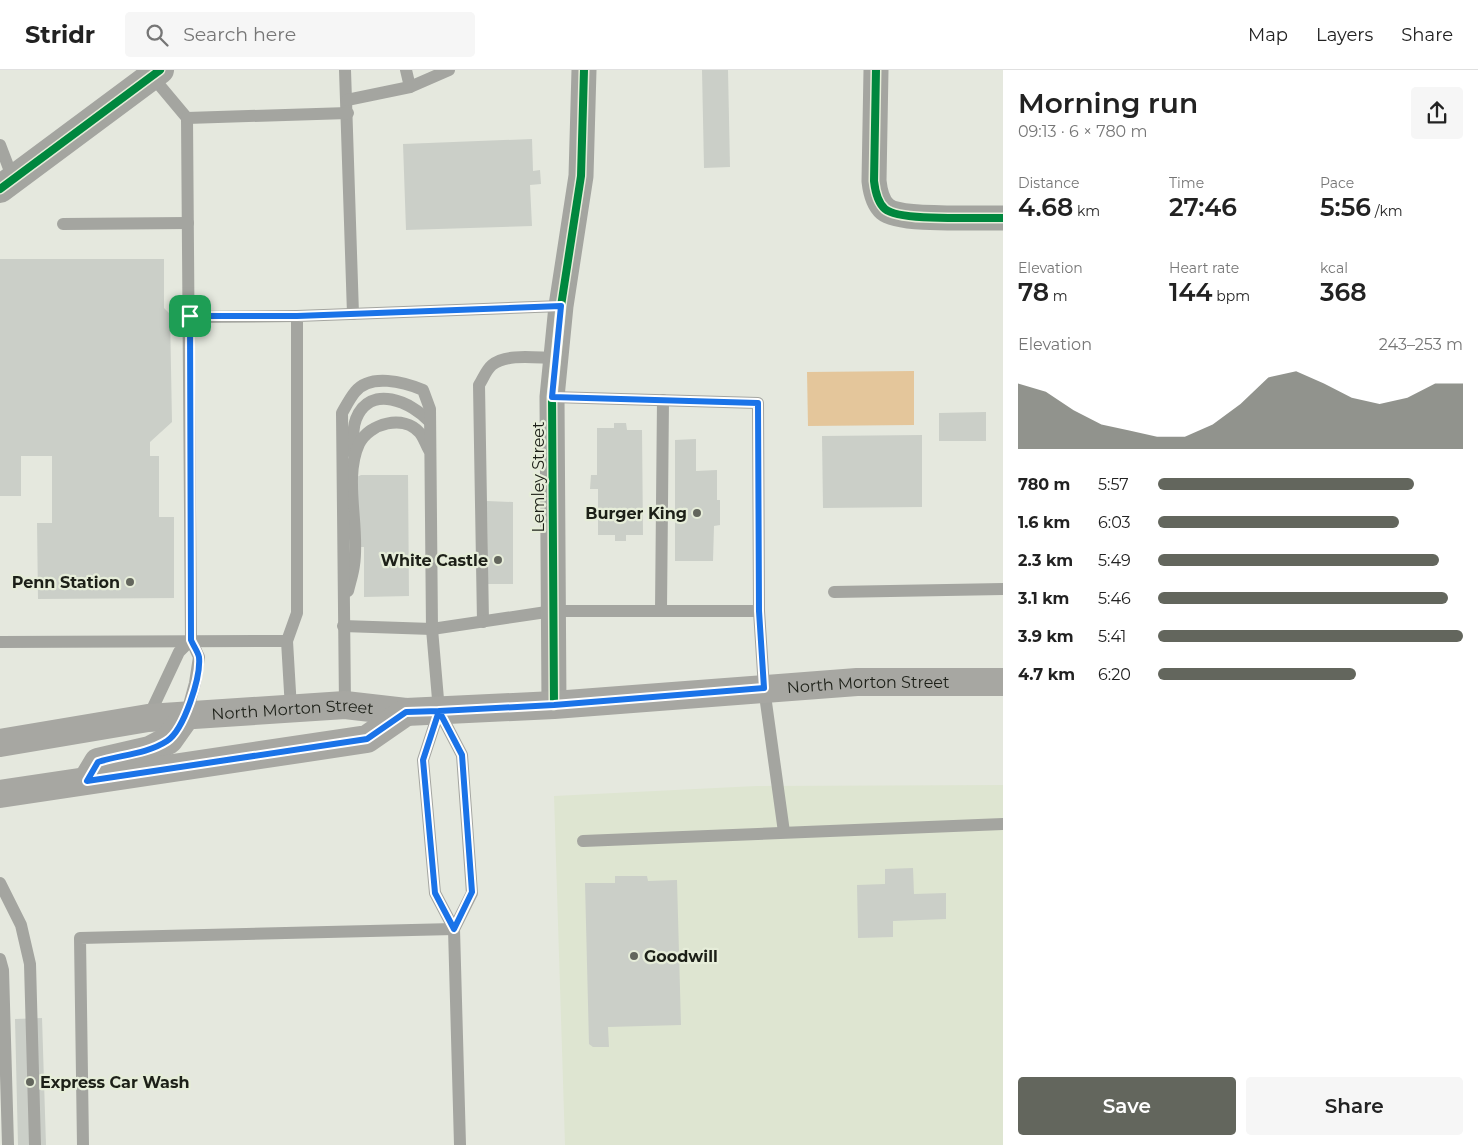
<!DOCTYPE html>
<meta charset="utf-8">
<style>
:root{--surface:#fff;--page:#f6f6f6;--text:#222;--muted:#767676;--line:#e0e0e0;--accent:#63665d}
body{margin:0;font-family:Montserrat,sans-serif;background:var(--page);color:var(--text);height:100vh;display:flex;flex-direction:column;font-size:19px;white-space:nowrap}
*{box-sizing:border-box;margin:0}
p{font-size:16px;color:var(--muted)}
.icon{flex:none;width:28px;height:28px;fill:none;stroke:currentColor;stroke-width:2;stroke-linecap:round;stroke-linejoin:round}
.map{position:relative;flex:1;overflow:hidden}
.sheet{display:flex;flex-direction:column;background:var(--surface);width:475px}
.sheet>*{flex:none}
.pin{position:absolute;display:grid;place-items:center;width:42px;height:42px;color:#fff;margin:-21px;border-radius:10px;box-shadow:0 2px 8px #0006}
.round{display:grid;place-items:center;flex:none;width:52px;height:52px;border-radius:5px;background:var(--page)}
.head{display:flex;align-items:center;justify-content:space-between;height:85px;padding:0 15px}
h1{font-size:28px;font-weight:600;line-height:38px}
.stats{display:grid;grid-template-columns:repeat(3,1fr);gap:8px;height:85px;padding:5px 15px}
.stats div{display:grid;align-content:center}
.stats b{font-size:25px;font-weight:600}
.stats small{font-size:14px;font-weight:400}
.stats p{font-size:14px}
.chart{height:140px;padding:10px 15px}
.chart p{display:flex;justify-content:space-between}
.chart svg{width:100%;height:90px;margin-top:5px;fill:var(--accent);opacity:.7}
.cta{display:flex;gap:10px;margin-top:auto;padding:10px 15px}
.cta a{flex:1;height:58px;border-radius:5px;background:var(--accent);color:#fff;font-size:20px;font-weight:600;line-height:58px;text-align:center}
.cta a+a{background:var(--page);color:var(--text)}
ul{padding:0 15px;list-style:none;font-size:16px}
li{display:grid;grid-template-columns:80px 60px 1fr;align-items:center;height:38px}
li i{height:12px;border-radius:6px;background:var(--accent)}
header{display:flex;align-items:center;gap:30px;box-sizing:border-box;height:70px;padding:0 25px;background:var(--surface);border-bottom:1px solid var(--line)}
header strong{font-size:24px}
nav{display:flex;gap:28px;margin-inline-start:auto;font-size:18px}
.search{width:350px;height:45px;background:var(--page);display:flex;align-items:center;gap:12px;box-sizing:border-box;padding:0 18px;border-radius:5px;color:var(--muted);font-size:19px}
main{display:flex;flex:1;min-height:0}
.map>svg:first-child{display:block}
.built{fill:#dee5d1}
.green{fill:#e4c69b}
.building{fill:#cbcfc8}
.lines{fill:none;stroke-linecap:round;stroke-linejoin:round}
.service{stroke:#a4a5a0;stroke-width:12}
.minor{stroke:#a4a5a0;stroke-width:25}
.tertiary{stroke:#a4a5a0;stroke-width:28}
.primary{stroke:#a7a7a2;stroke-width:28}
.cycleway-casing{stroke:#e6edd9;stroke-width:11}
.cycleway{stroke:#00873e;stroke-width:8}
.route-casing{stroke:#fff;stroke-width:10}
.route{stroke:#1a73e8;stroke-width:6}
.poi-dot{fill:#63665d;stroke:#e6edd9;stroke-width:2}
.labels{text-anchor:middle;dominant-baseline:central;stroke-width:4.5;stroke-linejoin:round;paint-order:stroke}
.street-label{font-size:16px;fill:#1d2018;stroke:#e6edd9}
.poi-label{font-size:16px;font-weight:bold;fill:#1d2018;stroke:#e6edd9;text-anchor:end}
</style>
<header>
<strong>Stridr</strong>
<div class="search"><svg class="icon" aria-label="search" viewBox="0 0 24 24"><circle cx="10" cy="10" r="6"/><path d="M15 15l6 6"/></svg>Search here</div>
<nav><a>Map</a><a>Layers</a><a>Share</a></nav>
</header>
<main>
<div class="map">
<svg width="1003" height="1075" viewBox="0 0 1003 1075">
<rect width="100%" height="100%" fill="#e5e8de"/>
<!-- built -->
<polygon class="built" points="1003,715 1003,1075 565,1075 554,726 756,716"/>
<!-- green -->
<polygon class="green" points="914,301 914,355 808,356 807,302"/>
<!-- building -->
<g class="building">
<polygon points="702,0 728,0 730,97 704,98"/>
<polygon points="532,69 533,101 540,100 541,114 530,115 532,156 406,160 403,74"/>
<polygon points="0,189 164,189 164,238 170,244 172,352 150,372 150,386 159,386 159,447 174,447 174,528 38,529 37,453 52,453 52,386 21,386 21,426 0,426"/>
<polygon points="986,342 986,371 939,371 939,343"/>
<polygon points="614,353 626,353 627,360 642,360 643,465 626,465 626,471 615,471 615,465 598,465 598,419 590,419 591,405 597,405 597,358 614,358"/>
<polygon points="922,365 922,437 823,438 822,366"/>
<polygon points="696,369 696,401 717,400 717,430 720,430 720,455 714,456 713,491 675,491 675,370"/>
<polygon points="361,405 408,405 409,526 364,527 364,477 358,477 357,407"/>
<polygon points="487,431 513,432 513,514 488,514"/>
<polygon points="913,798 914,824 946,823 946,849 893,851 893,867 858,868 857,815 885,814 885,799"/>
<polygon points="615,806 647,806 648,811 677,810 681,955 608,957 609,977 593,977 589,974 585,813 615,813"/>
<polygon points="42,948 46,1075 18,1075 15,949"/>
</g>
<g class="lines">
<!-- service -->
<g class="service">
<polyline points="345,0 353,244"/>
<polyline points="406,0 410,17"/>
<polyline points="151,5 187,48 191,570 199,587 195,613 186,646"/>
<polyline points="347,30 410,17 449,0"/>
<polyline points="187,48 348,43"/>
<polyline points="0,75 13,109"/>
<polyline points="63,154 188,153"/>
<polyline points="190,247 297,246"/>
<polyline points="552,327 758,333 759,541 764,618 784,762"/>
<path d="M353 383C353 372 352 359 356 349 370 313 412 332 430 352"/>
<path d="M348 521C350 512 353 504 354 495 360 458 343 408 359 374 369 353 404 344 420 363 424 368 426 375 429 380"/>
<polyline points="834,522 1003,519"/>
<polyline points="661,540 663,330"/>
<path d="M483 552 479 315C483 309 486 300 492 295 507 283 537 288 554 288"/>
<polyline points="343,556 432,559 553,541 759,541"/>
<polyline points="287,571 297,543 297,246 561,236"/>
<polyline points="0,572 287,571 291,639"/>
<path d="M345 635 342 343C346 336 350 328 355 322 370 303 404 312 423 320L430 339 432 559 439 641 462 685 472 823 454 859"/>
<polyline points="439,641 423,690 435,823 454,859 460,1075"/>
<polyline points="148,648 179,582 191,570"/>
<polyline points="583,771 1003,754"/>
<polyline points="0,813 21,855 30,894 35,1075"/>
<polyline points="0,889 3,900 8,1075"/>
<polyline points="83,1075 80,868 454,859"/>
</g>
<!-- minor -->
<g class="minor">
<path d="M876 0 874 111C875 120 877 132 885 139 900 152 979 147 1003 148"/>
<polyline points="554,635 552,327 561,236 581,106 584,0"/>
</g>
<!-- tertiary -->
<polyline class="tertiary" points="0,119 160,0"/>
<!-- primary -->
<g class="primary">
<path id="s1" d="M0 673 148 648 345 635 406 642 554 635 857 612H1003"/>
<polyline points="89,707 98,692 150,680 169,670 186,646"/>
<polyline points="0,724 367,669 406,642"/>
</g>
<defs>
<g id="cycleway">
<path d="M876 0 874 111C875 120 877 132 885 139 900 152 979 147 1003 148"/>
<polyline points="0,119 160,0"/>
<polyline points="554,635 552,327 561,236 581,106 584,0"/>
</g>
</defs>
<!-- cycleway casing -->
<use href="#cycleway" class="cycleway-casing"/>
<!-- cycleway -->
<use href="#cycleway" class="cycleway"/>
</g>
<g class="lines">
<defs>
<path id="route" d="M190 246 191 570C193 575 198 582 199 587 201 607 184 660 167 671 147 684 120 685 98 692L87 711 367 669 406 642 439 641 462 685 472 822 454 859 435 823 423 690 439 641 554 635 764 618 759 541 758 333 552 327 561 236 297 246H190"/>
</defs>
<!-- route casing -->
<use href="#route" class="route-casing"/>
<!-- route -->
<use href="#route" class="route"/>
</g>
<!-- markers -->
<g class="poi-dot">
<circle cx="697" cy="443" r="5"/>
<circle cx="498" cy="490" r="5"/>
<circle cx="130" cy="512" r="5"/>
<circle cx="634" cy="886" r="5"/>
<circle cx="30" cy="1012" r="5"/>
</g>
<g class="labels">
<!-- street labels -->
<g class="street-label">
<text transform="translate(538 407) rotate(-90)">Lemley Street</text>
<text stroke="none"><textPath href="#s1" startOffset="872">North Morton Street</textPath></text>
<text stroke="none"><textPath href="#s1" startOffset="295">North Morton Street</textPath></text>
</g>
<!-- poi labels -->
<g class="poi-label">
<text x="687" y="443">Burger King</text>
<text x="488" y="490">White Castle</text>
<text x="120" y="512">Penn Station</text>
<text x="644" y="886" text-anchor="start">Goodwill</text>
<text x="40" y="1012" text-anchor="start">Express Car Wash</text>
</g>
</g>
</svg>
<div class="pin" style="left:190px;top:246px;background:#1e9e55"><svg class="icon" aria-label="arrive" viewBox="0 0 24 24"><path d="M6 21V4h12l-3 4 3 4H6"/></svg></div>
</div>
<section class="sheet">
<div class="head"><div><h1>Morning run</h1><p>09:13 · 6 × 780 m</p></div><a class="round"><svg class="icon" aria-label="share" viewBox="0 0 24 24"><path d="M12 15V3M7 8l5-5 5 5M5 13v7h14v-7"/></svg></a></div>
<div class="stats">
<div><p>Distance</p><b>4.68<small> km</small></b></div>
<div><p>Time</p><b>27:46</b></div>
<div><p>Pace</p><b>5:56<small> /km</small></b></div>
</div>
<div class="stats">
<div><p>Elevation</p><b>78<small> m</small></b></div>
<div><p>Heart rate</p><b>144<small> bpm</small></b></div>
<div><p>kcal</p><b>368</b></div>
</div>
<div class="chart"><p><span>Elevation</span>243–253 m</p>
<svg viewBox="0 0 160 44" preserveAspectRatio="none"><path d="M0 44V12L10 16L20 25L30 32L40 35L50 38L60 38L70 32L80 22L90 9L100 6L110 12L120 19L130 22L140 19L150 12L160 12V44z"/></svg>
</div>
<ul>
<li><b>780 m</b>5:57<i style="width:84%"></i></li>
<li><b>1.6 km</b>6:03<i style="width:79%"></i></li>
<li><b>2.3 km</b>5:49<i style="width:92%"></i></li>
<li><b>3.1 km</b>5:46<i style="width:95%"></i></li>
<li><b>3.9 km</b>5:41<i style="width:100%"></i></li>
<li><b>4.7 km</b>6:20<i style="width:65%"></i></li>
</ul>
<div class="cta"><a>Save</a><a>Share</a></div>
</section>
</main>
